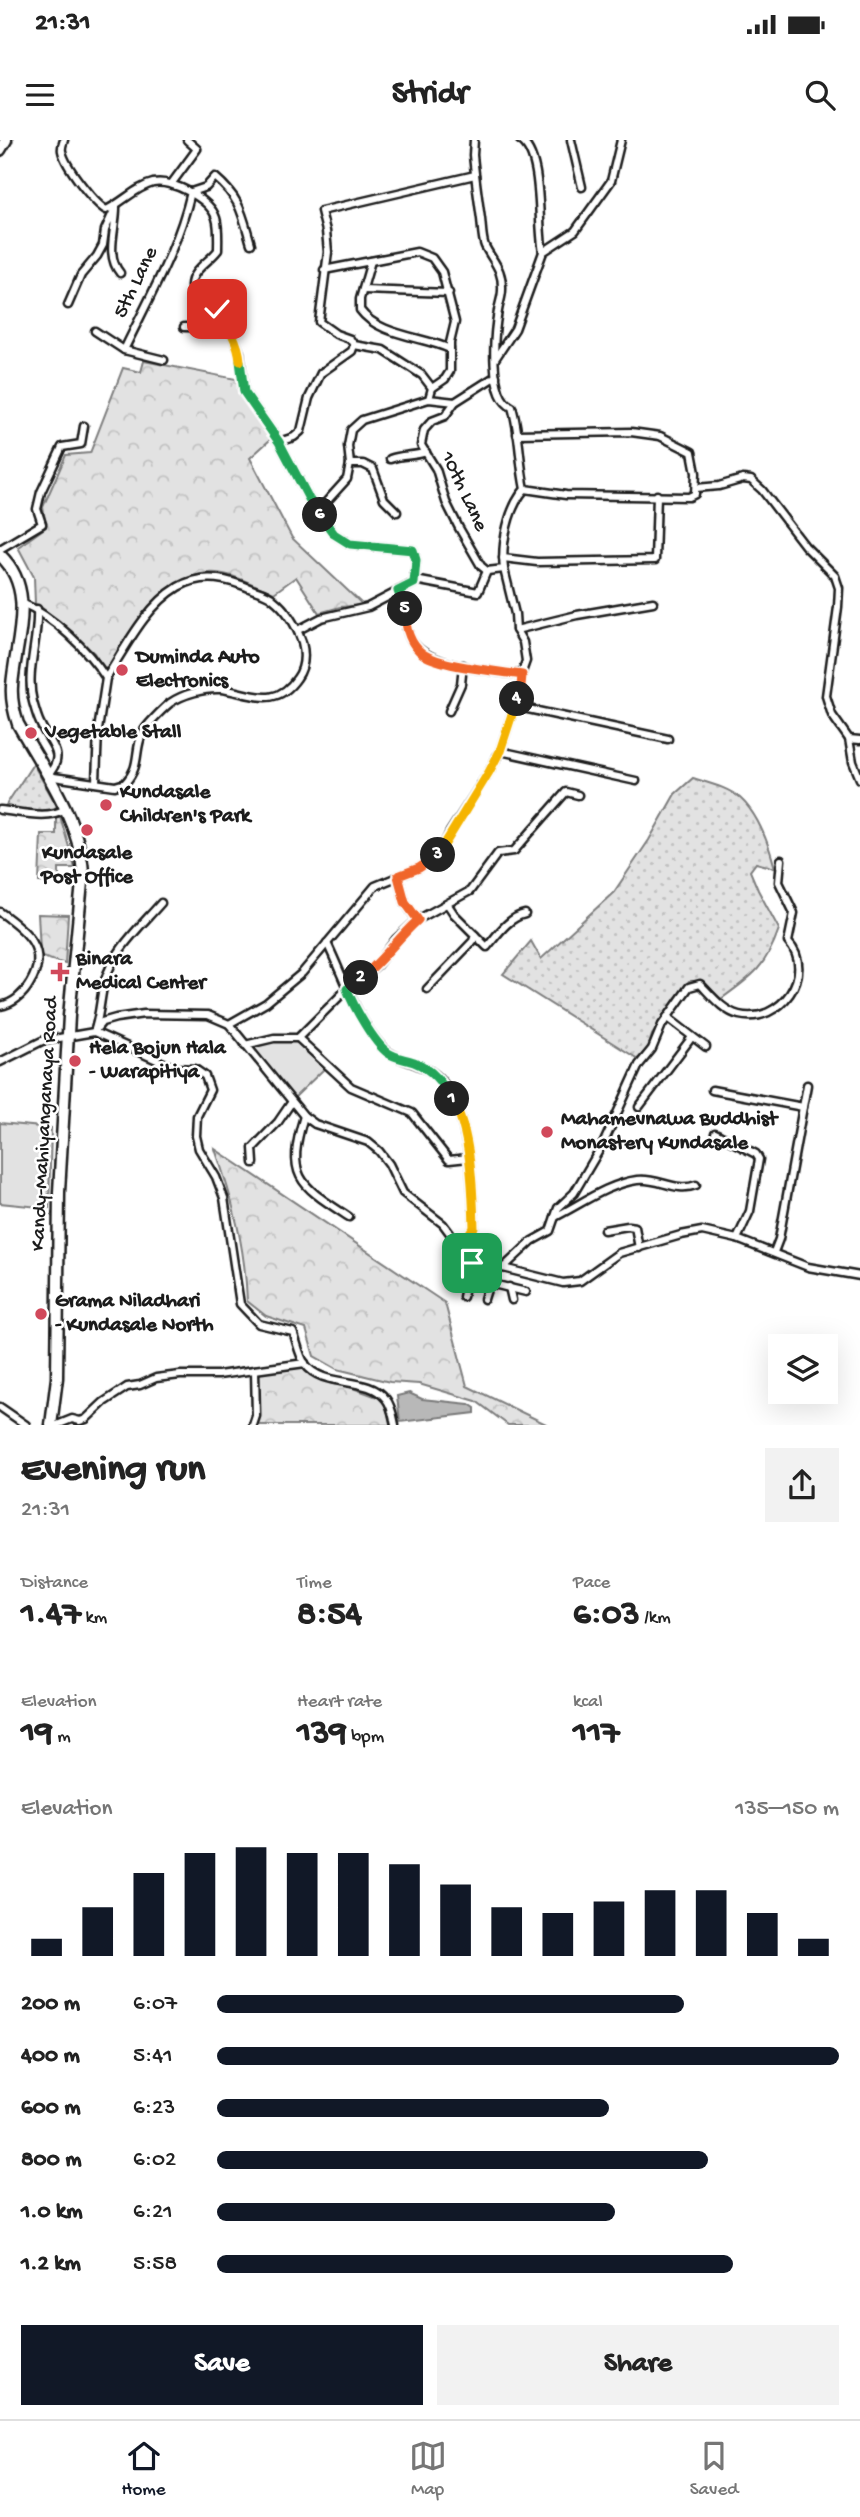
<!DOCTYPE html>
<meta charset="utf-8">
<style>
:root{--surface:#fff;--page:#f2f2f2;--text:#222;--muted:#767676;--line:#e0e0e0;--accent:#111827}
body{margin:0;font-family:"Gochi Hand",sans-serif;background:var(--page);color:var(--text);height:100vh;display:flex;flex-direction:column;font-size:26px;white-space:nowrap}
*{box-sizing:border-box;margin:0}
p{font-size:23px;color:var(--muted)}
.icon{flex:none;width:38px;height:38px;fill:none;stroke:currentColor;stroke-width:2;stroke-linecap:round;stroke-linejoin:round}
.map{position:relative;height:1285px;overflow:hidden}
.details{display:flex;flex-direction:column;background:var(--surface);flex:1}
.details>*{flex:none}
.tools{position:absolute;left:768px;top:1194px;display:grid;gap:14px}
.tools a{display:grid;place-items:center;width:70px;height:70px;border-radius:0px;background:var(--surface);box-shadow:0 7px 28px #0002;font-size:35px}
.pin{position:absolute;display:grid;place-items:center;width:60px;height:60px;color:#fff;margin:-30px;border-radius:14px;box-shadow:0 4px 10px #0006}
.km{position:absolute;width:35px;height:35px;margin:-18px;border-radius:50%;background:#222;color:#fff;font-size:19px;line-height:35px;text-align:center}
.round{display:grid;place-items:center;flex:none;width:74px;height:74px;border-radius:0px;background:var(--page)}
.head{display:flex;align-items:center;justify-content:space-between;height:119px;padding:0 21px}
h1{font-size:38px;font-weight:700;line-height:52px}
.figures{display:grid;grid-template-columns:repeat(3,1fr);gap:10px;height:119px;padding:7px 21px}
.figures div{display:grid;align-content:center}
.figures b{font-size:35px;font-weight:700}
.figures small{font-size:19px;font-weight:400}
.figures p{font-size:19px}
.chart{height:196px;padding:14px 21px}
.chart p{display:flex;justify-content:space-between}
.chart svg{width:100%;height:126px;margin-top:7px;stroke:var(--accent);stroke-width:6}
.primary-button{display:flex;gap:14px;margin-top:auto;padding:14px 21px}
.primary-button a{flex:1;height:80px;border-radius:0px;background:var(--accent);color:#fff;font-size:28px;font-weight:700;line-height:80px;text-align:center}
.primary-button a+a{background:var(--page);color:var(--text)}
ul{padding:0 21px;list-style:none;font-size:23px}
li{display:grid;grid-template-columns:112px 84px 1fr;align-items:center;height:52px}
li i{height:18px;border-radius:9px;background:var(--accent)}
.status{display:flex;justify-content:space-between;align-items:center;height:49px;padding:0 35px;background:var(--surface);direction:ltr}
.status svg{height:19px;fill:currentColor}
header{display:flex;justify-content:space-between;align-items:center;height:91px;padding:0 21px;background:var(--surface);font-size:32px;font-weight:700}
.tabs{display:flex;justify-content:space-around;align-items:center;height:98px;border-top:2px solid var(--line);background:var(--surface);font-size:19px;color:var(--muted)}
.tabs a{display:grid;justify-items:center;gap:4px}
.tabs .active{color:var(--accent)}
.map>svg:first-child{display:block}
.grass{fill:url(#grass-dots);stroke:#7f7f7f;stroke-width:2}
.forest{fill:url(#forest-crowns);stroke:#7f7f7f;stroke-width:2}
.green{fill:#e2e2e2;stroke:#7f7f7f;stroke-width:2}
.water{fill:#b8b8b8;stroke:#7a7a7a;stroke-width:2}
.lines{fill:none;stroke-linecap:round;stroke-linejoin:round}
.minor-casing{stroke:#1c1c1c;stroke-width:11}
.highway-casing{stroke:#1c1c1c;stroke-width:15}
.minor{stroke:#fff;stroke-width:6}
.highway{stroke:#fff;stroke-width:10}
.split-1-casing{stroke:#fff;stroke-width:14}
.split-2-casing{stroke:#fff;stroke-width:14}
.split-3-casing{stroke:#fff;stroke-width:14}
.split-4-casing{stroke:#fff;stroke-width:14}
.split-5-casing{stroke:#fff;stroke-width:14}
.split-6-casing{stroke:#fff;stroke-width:14}
.split-7-casing{stroke:#fff;stroke-width:14}
.split-8-casing{stroke:#fff;stroke-width:14}
.split-1{stroke:#f5b400;stroke-width:9}
.split-2{stroke:#22a559;stroke-width:9}
.split-3{stroke:#f0652b;stroke-width:9}
.split-4{stroke:#f5b400;stroke-width:9}
.split-5{stroke:#f0652b;stroke-width:9}
.split-6{stroke:#22a559;stroke-width:9}
.split-7{stroke:#22a559;stroke-width:9}
.split-8{stroke:#f5b400;stroke-width:9}
.poi-dot{fill:#d1495b;stroke:#fff;stroke-width:2.5}
.labels{text-anchor:middle;dominant-baseline:central;stroke-width:5;stroke-linejoin:round;paint-order:stroke}
.street-label{font-size:21px;fill:#1c1c1c;stroke:#fff}
.poi-label{font-size:21px;font-weight:bold;fill:#1c1c1c;stroke:#fff;text-anchor:start}
</style>
<div class="status"><b>21:31</b><svg viewBox="0 0 49 12"><path d="M0 12V9h3v3zM5 12V6h3v6zM10 12V3h3v9zM15 12V0h3v12zM26 1h20v11H26zM47 4h2v5h-2z"/></svg></div>
<header><svg class="icon" aria-label="menu" viewBox="0 0 24 24"><path d="M4 6h16M4 12h16M4 18h16"/></svg>Stridr<svg class="icon" aria-label="search" viewBox="0 0 24 24"><circle cx="10" cy="10" r="6"/><path d="M15 15l6 6"/></svg></header>
<div class="map">
<svg width="860" height="1285" viewBox="0 0 860 1285">
<defs>
<pattern id="grass-dots" width="8" height="8" patternUnits="userSpaceOnUse" patternTransform="scale(1.75)"><rect width="8" height="8" fill="#e2e2e2"/><path d="M2 2h.1M6 6h.1" fill="none" stroke="#c1c1c1" stroke-width="1.8" stroke-linecap="round"/></pattern>
<pattern id="forest-crowns" width="20" height="18" patternUnits="userSpaceOnUse" patternTransform="scale(1.75)"><rect width="20" height="18" fill="#e2e2e2"/><path d="M2 6a3 3 0 1 1 6 0M12 15a3 3 0 1 1 6 0" fill="none" stroke="#c1c1c1"/></pattern>
</defs>
<rect width="100%" height="100%" fill="#fff"/>
<filter id="ink" filterUnits="userSpaceOnUse"><feTurbulence type="fractalNoise" baseFrequency=".0143" numOctaves="2"/><feDisplacementMap in="SourceGraphic" scale="14" xChannelSelector="R" yChannelSelector="G"/><feConvolveMatrix kernelMatrix="1 2 1 2 8 2 1 2 1" color-interpolation-filters="sRGB"/></filter>
<g filter="url(#ink)">
<!-- grass -->
<g class="grass">
<polygon points="33,624 57,666 52,671 4,668"/>
<path d="M693 638C708 643 727 647 740 658 759 675 769 705 775 728L756 723 750 731 758 750 779 789C766 827 753 836 721 859L703 841H689L652 895 648 908 638 919 503 834 531 801 541 819 614 752 649 700 675 654Z"/>
</g>
<!-- forest -->
<g class="forest">
<path d="M144 221 236 239 241 256 272 298 250 318 292 398 363 465 340 467 319 473 296 437 274 453C255 446 228 430 207 433 157 440 131 494 106 532L94 513 40 466 35 464 34 437 18 407 46 387 43 367 66 315 90 313 123 228 141 232Z"/>
<polygon points="60,676 75,728 59,728 59,743 39,742 41,694 56,694 56,677"/>
<polygon points="38,774 68,775 65,824 42,817 40,811"/>
<path d="M215 1009 445 1163 467 1246 548 1285H508L476 1261 419 1244 390 1242 337 1229 314 1216 306 1189 266 1176 247 1161C245 1107 233 1060 215 1009Z"/>
<polygon points="302,1227 333,1244 350,1247 380,1258 386,1266 391,1285 258,1285 259,1233"/>
</g>
<!-- green -->
<g class="green">
<polygon points="275,900 298,902 324,929 294,958 250,907"/>
<polygon points="0,983 51,988 49,1068 0,1063"/>
</g>
<!-- water -->
<polygon class="water" points="409,1253 422,1259 469,1264 475,1268 475,1273 400,1282 397,1256"/>
<g class="lines">
<defs>
<g id="minor">
<path d="M64 0C63 3 61 7 62 11 65 26 93 62 106 70 122 63 136 47 153 43 172 39 210 59 216 78 219 87 218 101 218 110 209 122 190 131 191 147L217 168 230 188 240 213 244 252 279 302 309 359 334 394 350 404 413 410 416 420 414 443 368 467 321 478 298 490"/>
<path d="M474 0 473 15C475 36 478 58 481 79 482 87 482 99 485 106 493 122 503 129 502 150 502 157 499 164 498 171 494 193 488 257 512 267 520 293 519 322 525 349 508 368 501 404 504 429L487 431"/>
<path d="M520 0C544 14 537 84 543 112"/>
<polyline points="571,0 582,47"/>
<polyline points="172,43 197,9 187,0"/>
<path d="M116 68C116 90 105 115 120 133"/>
<path d="M371 121 360 159V170C379 196 422 196 450 209"/>
<polyline points="324,130 417,112 432,118 442,132 455,182 450,203 450,231 445,239 432,248 429,259"/>
<polyline points="363,150 449,153"/>
<polyline points="68,165 81,135 97,116 103,105 105,90 116,66"/>
<polyline points="184,187 230,188"/>
<polyline points="95,191 124,210"/>
<polyline points="354,205 383,210 422,235 432,248"/>
<polyline points="495,219 515,189 543,112 575,91 611,41 621,0"/>
<path d="M164 220 124 210C149 158 178 108 191 52L206 47 215 37C241 59 242 74 251 104"/>
<polyline points="517,294 631,292 660,296 692,312 696,333 695,354 689,357 566,355 525,349"/>
<polyline points="279,302 294,297 301,291 309,258 321,233 352,211 354,205 350,199 336,194 319,182 328,112 326,91 321,71 475,35"/>
<path d="M390 319C403 314 413 317 426 312"/>
<polyline points="350,324 363,324 373,329 384,359 397,372"/>
<polyline points="696,348 719,346 743,339 751,340 762,350 805,406 835,436 839,448 838,467 826,556 832,575 849,599 860,600"/>
<polyline points="318,371 347,339 350,324 348,306 351,290 362,280 429,259 455,262"/>
<polyline points="0,409 42,384 37,369 41,352 62,307 81,304 84,286"/>
<polyline points="503,418 537,422 655,420 657,355"/>
<polyline points="487,431 481,426 459,388 446,362 436,329 421,305 424,290 432,281 445,276 455,262 496,236"/>
<polyline points="415,440 478,452 487,431"/>
<path d="M398 451C406 466 403 483 410 498 425 528 491 530 521 535"/>
<path d="M22 463C53 476 88 510 106 538L98 590 96 642"/>
<path d="M37 469C39 500 25 532 33 562 35 569 37 577 40 583 49 604 68 614 47 636"/>
<polyline points="516,490 577,475 653,462"/>
<polyline points="514,566 668,599"/>
<polyline points="449,571 461,544 463,525"/>
<polyline points="849,599 853,622 860,639"/>
<polyline points="500,611 636,641"/>
<path d="M47 636 115 646 125 643C141 626 134 613 142 594 144 587 164 568 170 563 183 554 205 548 221 549 252 553 275 570 297 538 305 527 305 514 302 502 296 485 287 470 273 459 268 454 260 452 254 450 229 439 203 432 178 447 145 467 126 507 106 538"/>
<path d="M0 670C21 672 47 680 65 669"/>
<polyline points="398,736 405,762 417,780"/>
<path d="M161 763C140 787 113 811 104 843 100 859 100 876 94 892L175 928 195 929 205 936 210 950 197 976 196 996 199 1009 216 1037 224 1058 240 1164 259 1184 293 1192C297 1202 299 1215 305 1224 323 1249 368 1235 386 1259 392 1266 393 1277 395 1285"/>
<path d="M0 772C27 791 50 810 30 843 24 854 13 864 0 866"/>
<path d="M475 795 487 807C497 795 509 777 525 774"/>
<path d="M327 803C344 838 356 879 383 908 397 922 423 922 439 938 470 970 473 1046 474 1088L460 1107"/>
<polyline points="427,849 473,801 475,795 454,774 448,765"/>
<polyline points="667,877 706,907"/>
<polyline points="229,884 266,863 302,833 375,746 419,728 440,714 450,692 489,632 500,611 521,546 521,535 526,521 523,502 516,490 515,474 504,429"/>
<polyline points="298,898 351,947 412,973 449,1020 468,1018"/>
<polyline points="245,905 274,898 298,898 347,849 377,825 396,799 417,780 470,751 498,713 514,711 566,652 578,655"/>
<polyline points="0,922 42,901 94,892 102,882 116,878 144,874 208,875 229,884 304,976 315,984 368,1002 379,1011 389,1024 403,1053 443,1084 472,1123 483,1127 503,1128 563,1143 580,1141 619,1113 681,1095 702,1091 737,1099 808,1127 860,1136"/>
<polyline points="712,950 803,967"/>
<polyline points="639,967 692,897"/>
<path d="M304 976C285 1038 300 1045 349 1077"/>
<polyline points="715,993 756,1014 759,1019 750,1071 737,1099"/>
<polyline points="254,1023 253,1008 278,982 291,963"/>
<path d="M555 1077C581 1064 608 1044 637 1040 658 1037 676 1053 696 1045"/>
<polyline points="604,1090 628,1086 635,1087 639,1108"/>
<polyline points="774,1112 779,1099 807,945"/>
<polyline points="472,1123 472,1128 484,1135 489,1143 526,1152"/>
<path d="M503 1128 532 1101 550 1091 558 1068 574 1053 604 1002 639 925 652 909 662 885 689 847 700 844C711 855 723 871 739 875 780 885 817 833 788 802L794 773 779 742 781 720"/>
<polyline points="509,1147 512,1160"/>
<polyline points="463,1157 470,1123"/>
<polyline points="484,1159 489,1143"/>
<polyline points="0,1267 26,1285"/>
<polyline points="57,1285 72,1279 80,1281 86,1279 104,1262 127,1247 140,1245 156,1238 180,1235 218,1235 305,1223"/>
<polyline points="253,1285 256,1276 255,1230"/>
</g>
<g id="highway">
<polyline points="0,10 6,0"/>
<path d="M0 415C38 451 15 502 12 546 11 559 14 572 18 584 44 630 79 678 83 732L69 876 59 1052 57 1238 51 1285"/>
</g>
</defs>
<!-- minor casing -->
<use href="#minor" class="minor-casing"/>
<!-- highway casing -->
<use href="#highway" class="highway-casing"/>
<!-- minor -->
<use href="#minor" class="minor"/>
<!-- highway -->
<use href="#highway" class="highway"/>
</g>
</g>
<g class="lines" filter="url(#ink)">
<defs>
<path id="split-1" d="M452 959C471 991 473 1050 474 1088L460 1107 472 1123"/>
<path id="split-2" d="M361 838 347 849C353 866 374 903 388 913 395 918 406 919 414 922 432 929 442 943 452 959"/>
<path id="split-3" d="M361 838C382 821 397 799 418 780L405 762 398 736 419 728 438 715"/>
<polyline id="split-4" points="438,715 489,632 500,611 517,559"/>
<path id="split-5" d="M405 469C405 485 408 503 423 514 442 527 498 531 522 535L521 546 517 559"/>
<polyline id="split-6" points="320,375 334,394 350,404 413,410 416,420 414,443 398,451 405,469"/>
<polyline id="split-7" points="240,221 244,252 279,302 309,359 320,375"/>
<path id="split-8" d="M217 169C227 184 239 202 240 221"/>
</defs>
<!-- split-1 casing -->
<use href="#split-1" class="split-1-casing"/>
<!-- split-2 casing -->
<use href="#split-2" class="split-2-casing"/>
<!-- split-3 casing -->
<use href="#split-3" class="split-3-casing"/>
<!-- split-4 casing -->
<use href="#split-4" class="split-4-casing"/>
<!-- split-5 casing -->
<use href="#split-5" class="split-5-casing"/>
<!-- split-6 casing -->
<use href="#split-6" class="split-6-casing"/>
<!-- split-7 casing -->
<use href="#split-7" class="split-7-casing"/>
<!-- split-8 casing -->
<use href="#split-8" class="split-8-casing"/>
<!-- split-1 -->
<use href="#split-1" class="split-1"/>
<!-- split-2 -->
<use href="#split-2" class="split-2"/>
<!-- split-3 -->
<use href="#split-3" class="split-3"/>
<!-- split-4 -->
<use href="#split-4" class="split-4"/>
<!-- split-5 -->
<use href="#split-5" class="split-5"/>
<!-- split-6 -->
<use href="#split-6" class="split-6"/>
<!-- split-7 -->
<use href="#split-7" class="split-7"/>
<!-- split-8 -->
<use href="#split-8" class="split-8"/>
</g>
<!-- markers -->
<g class="poi-dot">
<circle cx="122" cy="530" r="7"/>
<circle cx="31" cy="593" r="7"/>
<circle cx="106" cy="665" r="7"/>
<circle cx="87" cy="690" r="7"/>
<path d="M56.5 821.5h7v7h7v7h-7v7h-7v-7h-7v-7h7z"/>
<circle cx="75" cy="921" r="7"/>
<circle cx="547" cy="992" r="7"/>
<circle cx="41" cy="1174" r="7"/>
</g>
<g class="labels">
<!-- street labels -->
<g class="street-label">
<text transform="translate(137 143) rotate(-64)">5th Lane</text>
<text transform="translate(463 352) rotate(65)">10th Lane</text>
<text transform="translate(46 984) rotate(-87)">Kandy-Mahiyanganaya Road</text>
</g>
<!-- poi labels -->
<g class="poi-label">
<text x="136" y="518">Duminda Auto<tspan x="136" dy="24">Electronics</tspan></text>
<text x="45" y="593">Vegetable Stall</text>
<text x="120" y="653">Kundasale<tspan x="120" dy="24">Children's Park</tspan></text>
<text x="87" y="714" text-anchor="middle">Kundasale<tspan x="87" dy="24">Post Office</tspan></text>
<text x="76" y="820">Binara<tspan x="76" dy="24">Medical Center</tspan></text>
<text x="89" y="909">Hela Bojun Hala<tspan x="89" dy="24">- Warapitiya</tspan></text>
<text x="561" y="980">Mahamevnawa Buddhist<tspan x="561" dy="24">Monastery Kundasale</tspan></text>
<text x="55" y="1162">Grama Niladhari<tspan x="55" dy="24">- Kundasale North</tspan></text>
</g>
</g>
</svg>
<div class="tools">
<a><svg class="icon" aria-label="layers" viewBox="0 0 24 24"><path d="M12 4l9 5-9 5-9-5zM3 14l9 5 9-5"/></svg></a>
</div>
<div class="pin" style="left:472px;top:1123px;background:#1e9e55"><svg class="icon" aria-label="arrive" viewBox="0 0 24 24"><path d="M6 21V4h12l-3 4 3 4H6"/></svg></div>
<div class="pin" style="left:217px;top:169px;background:#d93025"><svg class="icon" aria-label="check" viewBox="0 0 24 24"><path d="M5 12l5 5 9-10"/></svg></div>
<b class="km" style="left:452px;top:959px">1</b>
<b class="km" style="left:361px;top:838px">2</b>
<b class="km" style="left:438px;top:715px">3</b>
<b class="km" style="left:517px;top:559px">4</b>
<b class="km" style="left:405px;top:469px">5</b>
<b class="km" style="left:320px;top:375px">6</b>
</div>
<section class="details">
<div class="head"><div><h1>Evening run</h1><p>21:31</p></div><a class="round"><svg class="icon" aria-label="share" viewBox="0 0 24 24"><path d="M12 15V3M7 8l5-5 5 5M5 13v7h14v-7"/></svg></a></div>
<div class="figures">
<div><p>Distance</p><b>1.47<small> km</small></b></div>
<div><p>Time</p><b>8:54</b></div>
<div><p>Pace</p><b>6:03<small> /km</small></b></div>
</div>
<div class="figures">
<div><p>Elevation</p><b>19<small> m</small></b></div>
<div><p>Heart rate</p><b>139<small> bpm</small></b></div>
<div><p>kcal</p><b>117</b></div>
</div>
<div class="chart"><p><span>Elevation</span>135–150 m</p>
<svg viewBox="0 0 160 44" preserveAspectRatio="none"><path d="M5 44V38M15 44V27M25 44V15M35 44V8M45 44V6M55 44V8M65 44V8M75 44V12M85 44V19M95 44V27M105 44V29M115 44V25M125 44V21M135 44V21M145 44V29M155 44V38"/></svg>
</div>
<ul>
<li><b>200 m</b>6:07<i style="width:75%"></i></li>
<li><b>400 m</b>5:41<i style="width:100%"></i></li>
<li><b>600 m</b>6:23<i style="width:63%"></i></li>
<li><b>800 m</b>6:02<i style="width:79%"></i></li>
<li><b>1.0 km</b>6:21<i style="width:64%"></i></li>
<li><b>1.2 km</b>5:58<i style="width:83%"></i></li>
</ul>
<div class="primary-button"><a>Save</a><a>Share</a></div>
</section>
<nav class="tabs">
<a class="active"><svg class="icon" aria-label="home" viewBox="0 0 24 24"><path d="M3 11l9-7 9 7M6 9v11h12V9"/></svg>Home</a>
<a><svg class="icon" aria-label="map" viewBox="0 0 24 24"><path d="M3 6l6-2 6 2 6-2v14l-6 2-6-2-6 2zM9 4v14M15 6v14"/></svg>Map</a>
<a><svg class="icon" aria-label="saved" viewBox="0 0 24 24"><path d="M7 4h10v16l-5-4-5 4z"/></svg>Saved</a>
</nav>
